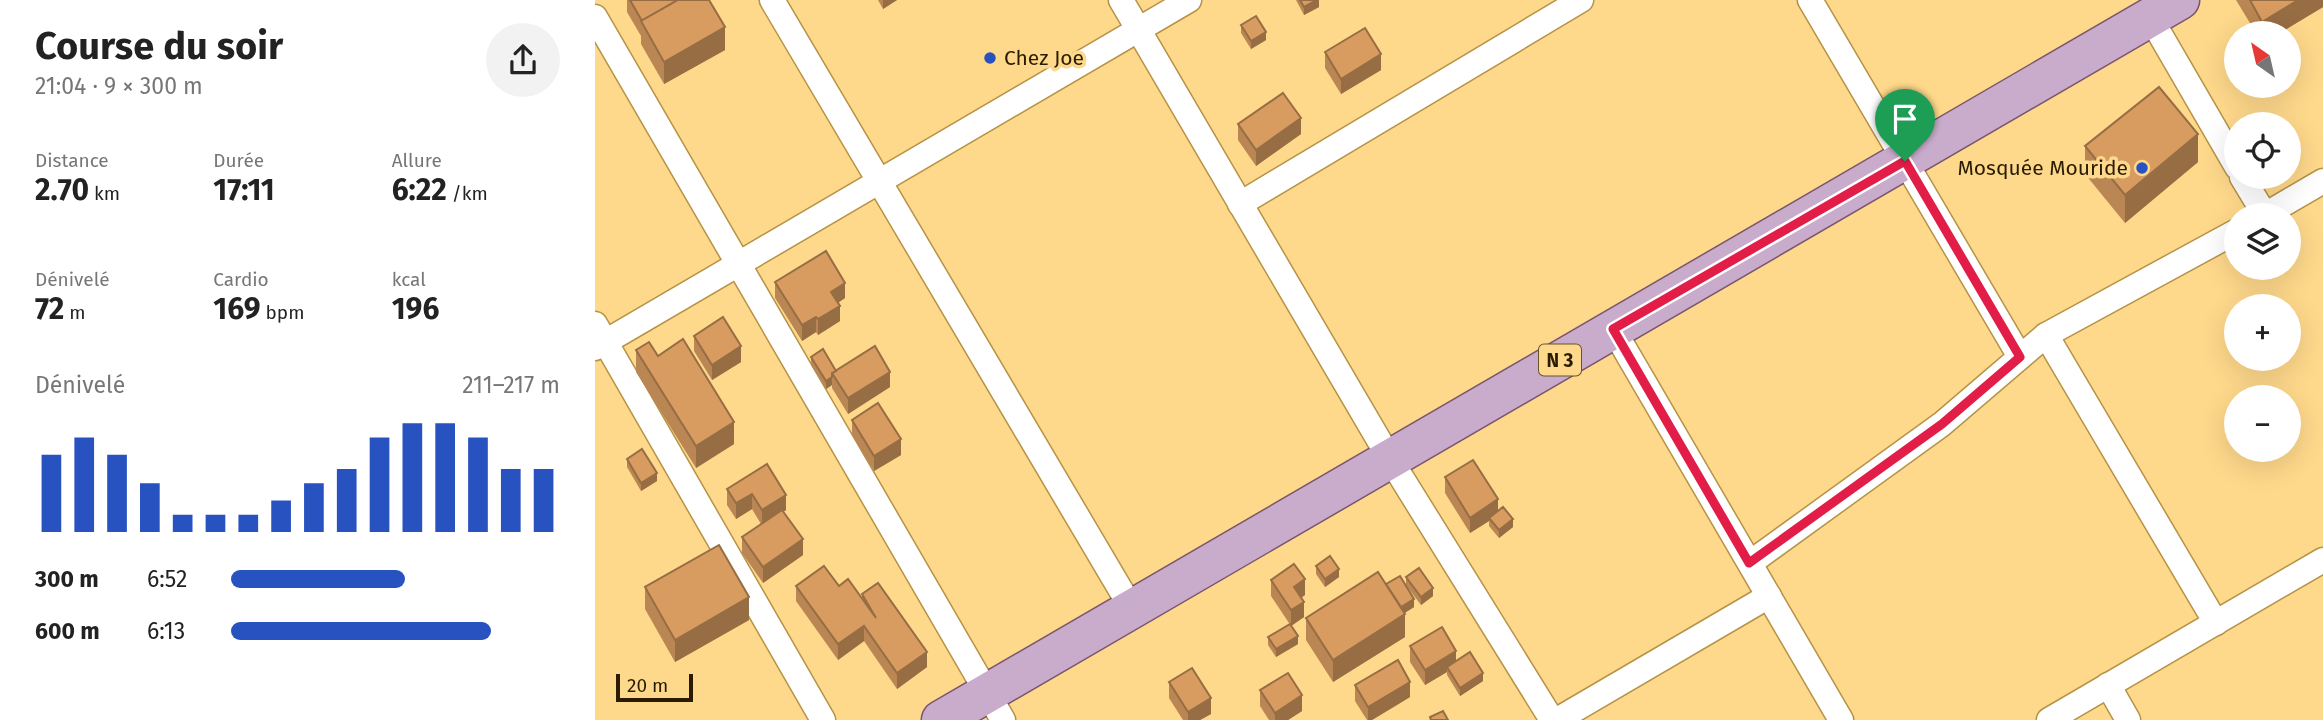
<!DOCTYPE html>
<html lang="fr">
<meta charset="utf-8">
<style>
:root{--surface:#fff;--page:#f2f2f2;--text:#222;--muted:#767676;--accent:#2952c1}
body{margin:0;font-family:"Fira Sans",sans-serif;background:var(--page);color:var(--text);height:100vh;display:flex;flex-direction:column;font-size:26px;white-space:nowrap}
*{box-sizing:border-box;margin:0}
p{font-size:23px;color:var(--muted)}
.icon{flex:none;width:38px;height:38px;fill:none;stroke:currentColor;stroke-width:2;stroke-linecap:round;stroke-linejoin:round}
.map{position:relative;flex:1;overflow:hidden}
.drawer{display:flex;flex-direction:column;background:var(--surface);width:595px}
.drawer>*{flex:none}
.needle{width:46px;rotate:326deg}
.controls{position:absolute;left:1629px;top:21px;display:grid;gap:14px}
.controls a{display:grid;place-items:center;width:77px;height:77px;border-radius:50%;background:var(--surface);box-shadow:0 7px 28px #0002;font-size:35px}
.scale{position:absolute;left:21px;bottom:18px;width:77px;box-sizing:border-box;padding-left:7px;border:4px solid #2a1c00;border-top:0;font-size:19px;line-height:24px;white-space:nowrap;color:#2a1c00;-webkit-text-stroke:5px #fed88b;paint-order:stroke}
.pin{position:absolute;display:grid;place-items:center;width:60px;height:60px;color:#fff;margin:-72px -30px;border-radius:50% 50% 50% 0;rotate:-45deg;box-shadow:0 0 7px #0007}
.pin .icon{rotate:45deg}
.round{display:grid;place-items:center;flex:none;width:74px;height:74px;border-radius:37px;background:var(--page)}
.headline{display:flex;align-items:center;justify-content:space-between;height:119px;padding:0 35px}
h1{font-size:38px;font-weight:700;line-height:52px}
.figures{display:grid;grid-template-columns:repeat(3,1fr);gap:10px;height:119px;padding:7px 35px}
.figures div{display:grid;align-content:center}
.figures b{font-size:30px;font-weight:700}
.figures small{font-size:19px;font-weight:400}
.figures p{font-size:19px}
.chart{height:196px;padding:14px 35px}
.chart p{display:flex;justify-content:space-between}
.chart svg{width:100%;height:126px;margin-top:7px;stroke:var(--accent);stroke-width:6}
ul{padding:0 35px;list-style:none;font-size:23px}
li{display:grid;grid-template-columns:112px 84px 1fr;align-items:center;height:52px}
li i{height:18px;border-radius:9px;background:var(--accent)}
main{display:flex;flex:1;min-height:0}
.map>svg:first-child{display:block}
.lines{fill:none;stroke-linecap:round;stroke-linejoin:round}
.street-casing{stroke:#b69346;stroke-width:27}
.primary-casing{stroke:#7a566d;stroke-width:41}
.street{stroke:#fff;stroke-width:24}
.primary{stroke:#c9accb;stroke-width:38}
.wall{fill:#ba8653}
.shaded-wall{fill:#976d44}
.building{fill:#d89c61;stroke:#976d44;stroke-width:2}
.route-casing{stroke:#fff;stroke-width:14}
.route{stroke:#e11d48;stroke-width:9}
.poi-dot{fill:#2952c1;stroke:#fed88b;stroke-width:2.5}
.labels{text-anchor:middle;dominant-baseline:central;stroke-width:7;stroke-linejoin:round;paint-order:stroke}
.shield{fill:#fed88b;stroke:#6a542a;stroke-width:2}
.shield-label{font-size:19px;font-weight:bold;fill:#2a1c00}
.poi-label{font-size:21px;fill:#2a1c00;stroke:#fed88b;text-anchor:start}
</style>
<main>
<section class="drawer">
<div class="headline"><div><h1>Course du soir</h1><p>21:04 · 9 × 300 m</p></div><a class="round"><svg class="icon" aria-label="share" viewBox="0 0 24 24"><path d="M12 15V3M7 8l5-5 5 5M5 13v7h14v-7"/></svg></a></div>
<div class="figures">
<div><p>Distance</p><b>2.70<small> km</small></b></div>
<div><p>Durée</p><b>17:11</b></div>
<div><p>Allure</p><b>6:22<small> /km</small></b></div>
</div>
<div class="figures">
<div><p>Dénivelé</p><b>72<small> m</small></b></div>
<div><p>Cardio</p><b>169<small> bpm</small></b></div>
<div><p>kcal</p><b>196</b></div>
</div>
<div class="chart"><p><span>Dénivelé</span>211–217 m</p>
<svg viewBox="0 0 160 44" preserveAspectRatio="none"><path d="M5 44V17M15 44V11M25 44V17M35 44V27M45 44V38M55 44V38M65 44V38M75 44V33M85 44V27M95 44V22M105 44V11M115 44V6M125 44V6M135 44V11M145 44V22M155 44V22"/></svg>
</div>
<ul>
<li><b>300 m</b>6:52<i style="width:53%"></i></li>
<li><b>600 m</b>6:13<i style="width:79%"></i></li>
</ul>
</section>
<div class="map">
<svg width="1728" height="720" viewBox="0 0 1728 720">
<rect width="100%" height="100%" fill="#fed88b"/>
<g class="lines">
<defs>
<g id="street">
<polyline points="177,0 537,609"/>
<polyline points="526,0 795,459 957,720"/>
<polyline points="1215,0 1425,357"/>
<polyline points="0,17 408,720"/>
<polyline points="1555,17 1642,167"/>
<polyline points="1647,177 1670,215"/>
<polyline points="645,204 986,0"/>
<polyline points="1670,215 1728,181"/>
<polyline points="0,324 228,720"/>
<polyline points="1018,329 1246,720"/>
<polyline points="1451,335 1621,623"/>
<polyline points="0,348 594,0"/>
<polyline points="1155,563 1347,424 1451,335 1642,231"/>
<polyline points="1513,685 1533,720"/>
<polyline points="962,720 1174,596"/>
<polyline points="1454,720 1728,560"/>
</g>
<polyline id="primary" points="346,720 1585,0"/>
</defs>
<!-- street casing -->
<use href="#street" class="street-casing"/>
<!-- primary casing -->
<use href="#primary" class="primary-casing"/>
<!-- street -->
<use href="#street" class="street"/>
<!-- primary -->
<use href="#primary" class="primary"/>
</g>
<!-- wall -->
<g class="wall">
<polygon points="32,0 114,0 130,50 69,84 46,44 46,36 32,12"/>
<polygon points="283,0 302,0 288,9"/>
<polygon points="701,0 724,0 724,7 709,15"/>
<polygon points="1641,0 1728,0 1728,7 1685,33 1661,33"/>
<polygon points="646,25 671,40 656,49 646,33"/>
<polygon points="730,52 786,70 746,94 730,68"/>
<polygon points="643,124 706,134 661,166 643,140"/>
<polygon points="1490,146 1603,162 1530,223 1490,174"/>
<polygon points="180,282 250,298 243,303 245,321 223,335 221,332 207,341 180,298"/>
<polygon points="99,336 146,362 117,380 99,351"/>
<polygon points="41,350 63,356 139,444 101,468 41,372"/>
<polygon points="216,357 241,371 295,387 253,414 237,388 237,385 231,389 216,365"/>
<polygon points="257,420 306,455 279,471 257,435"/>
<polygon points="32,459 62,481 46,491 32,467"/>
<polygon points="172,464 191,510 188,512 208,555 168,583 147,553 147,537 166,524 157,509 141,519 132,505 132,489"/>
<polygon points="850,477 903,511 918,527 904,538 894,526 894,521 875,533 850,493"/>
<polygon points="721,566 744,577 730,587 721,574"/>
<polygon points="811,577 838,596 826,605 811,585"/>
<polygon points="676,580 710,595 706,598 709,617 696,626 676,596"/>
<polygon points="791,584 819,607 810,613 810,637 738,682 711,640 711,618"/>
<polygon points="201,586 244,586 267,598 267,594 332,667 302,689 269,641 243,660 201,601"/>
<polygon points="50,587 154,620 80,662 50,609"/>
<polygon points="673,637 703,644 681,657 673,645"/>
<polygon points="815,646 861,661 888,681 865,696 852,675 852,672 830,685 815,662"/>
<polygon points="574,682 616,714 605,720 588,720 574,698"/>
<polygon points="760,685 815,697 777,720 772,720 760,701"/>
<polygon points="665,690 707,711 693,720 674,720 665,706"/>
</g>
<!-- shaded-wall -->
<g class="shaded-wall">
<polygon points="288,0 302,0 288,9"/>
<polygon points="722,0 724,0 724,7 709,15 709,7"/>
<polygon points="1703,0 1728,0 1728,7 1685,33 1667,33 1667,22"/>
<polygon points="130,27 130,50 69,84 69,62"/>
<polygon points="671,32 671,40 656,49 656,41"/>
<polygon points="786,54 786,70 746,94 746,79"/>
<polygon points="706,118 706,134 661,166 661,150"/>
<polygon points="1603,134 1603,162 1530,223 1530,195"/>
<polygon points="250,283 250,298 236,307 236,292"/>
<polygon points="245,306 245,321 223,335 223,319"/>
<polygon points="221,317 221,332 207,341 207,325"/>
<polygon points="146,346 146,362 117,380 117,365"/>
<polygon points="295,372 295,387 253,414 253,398"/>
<polygon points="237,377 237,385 231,389 231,381"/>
<polygon points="139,422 139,444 101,468 101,446"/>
<polygon points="306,439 306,455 279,471 279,456"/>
<polygon points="62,473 62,481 46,491 46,483"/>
<polygon points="157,494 157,509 141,519 141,503"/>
<polygon points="191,495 191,510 167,525 167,510"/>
<polygon points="903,499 903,515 894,518 894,521 875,533 875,518"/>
<polygon points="918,519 918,527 904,538 904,530"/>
<polygon points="208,539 208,555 168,583 168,567"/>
<polygon points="744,569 744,577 730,587 730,579"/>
<polygon points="710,579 710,595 699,602 699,587"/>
<polygon points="838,588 838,596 826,605 826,597"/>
<polygon points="154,597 154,620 80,662 80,640"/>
<polygon points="819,599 819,607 799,619 799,611"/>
<polygon points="709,602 709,617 696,626 696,610"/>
<polygon points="810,614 810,637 738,682 738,660"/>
<polygon points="269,626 269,641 243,660 243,644"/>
<polygon points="703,636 703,644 681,657 681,649"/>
<polygon points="861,651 861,666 852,667 852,672 830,685 830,670"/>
<polygon points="332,652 332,667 302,689 302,673"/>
<polygon points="888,673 888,681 865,696 865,688"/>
<polygon points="815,682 815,697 777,720 773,720 773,707"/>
<polygon points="707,695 707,711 693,720 680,720 680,713"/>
<polygon points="616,698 616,714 605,720 593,720 593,712"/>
</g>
<!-- building -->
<g class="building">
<polygon points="35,0 83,0 47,21"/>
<polygon points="83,0 114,0 130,27 69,62 46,21"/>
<polygon points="705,0 722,0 709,7"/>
<polygon points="1655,0 1703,0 1667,22"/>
<polygon points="661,16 671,32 656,41 646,25"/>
<polygon points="770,28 786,54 746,79 730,52"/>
<polygon points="1564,87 1603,134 1530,195 1490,146"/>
<polygon points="688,93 706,118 661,150 643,124"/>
<polygon points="231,251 250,283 236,292 245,306 223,319 221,317 207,325 180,282"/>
<polygon points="128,317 146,346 117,365 99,336"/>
<polygon points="88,339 139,422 101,446 41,350 54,342 63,356"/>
<polygon points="280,346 295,372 253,398 237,373"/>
<polygon points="228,349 241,371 237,373 237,377 231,381 216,357"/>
<polygon points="283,403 306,439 279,456 257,420"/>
<polygon points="47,449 62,473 46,483 32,459"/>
<polygon points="878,460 903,499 875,518 850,477"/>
<polygon points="172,464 191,495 167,510 157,494 141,503 132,489"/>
<polygon points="908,507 918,519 904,530 894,518"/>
<polygon points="187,510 208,539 168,567 147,537"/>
<polygon points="124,545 154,597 80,640 50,587"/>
<polygon points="735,556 744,569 730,579 721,566"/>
<polygon points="699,564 710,579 699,587 709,602 696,610 676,580"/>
<polygon points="229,566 244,586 253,579 281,618 267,594 283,583 332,652 302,673 269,626 243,644 201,586"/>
<polygon points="824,568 838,588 826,597 811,577"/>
<polygon points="783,572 810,614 738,660 711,618"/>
<polygon points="805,576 819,599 806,607 791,584"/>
<polygon points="695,624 703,636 681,649 673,637"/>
<polygon points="847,627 861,651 830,670 815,646"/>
<polygon points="875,652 888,673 865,688 852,667"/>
<polygon points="803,660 815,682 773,707 760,685"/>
<polygon points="597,668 616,698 593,712 574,682"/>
<polygon points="693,673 707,695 680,713 665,690"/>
<polygon points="848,711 853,720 836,720 835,717"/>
</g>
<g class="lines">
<defs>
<polygon id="route" points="1310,161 1425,357 1347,424 1154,563 1018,329"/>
</defs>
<!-- route casing -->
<use href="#route" class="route-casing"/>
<!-- route -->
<use href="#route" class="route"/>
</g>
<!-- markers -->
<g class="poi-dot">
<circle cx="395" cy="58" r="7"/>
<circle cx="1547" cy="168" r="7"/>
</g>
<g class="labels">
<!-- shield labels -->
<rect class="shield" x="944" y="344.5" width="42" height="31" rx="5"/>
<g class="shield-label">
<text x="965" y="360">N 3</text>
</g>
<!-- poi labels -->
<g class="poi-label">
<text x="409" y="58">Chez Joe</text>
<text x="1533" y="168" text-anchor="end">Mosquée Mouride</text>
</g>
</g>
</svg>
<div class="controls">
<a><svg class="needle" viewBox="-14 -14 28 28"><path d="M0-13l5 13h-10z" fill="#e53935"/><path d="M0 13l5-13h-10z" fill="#767676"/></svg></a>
<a><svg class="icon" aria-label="locate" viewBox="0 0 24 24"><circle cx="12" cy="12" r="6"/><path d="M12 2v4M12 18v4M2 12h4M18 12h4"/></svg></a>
<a><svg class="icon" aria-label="layers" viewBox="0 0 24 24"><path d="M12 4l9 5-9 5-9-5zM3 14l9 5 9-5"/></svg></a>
<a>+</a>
<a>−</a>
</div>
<div class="scale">20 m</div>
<div class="pin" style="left:1310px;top:161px;background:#1e9e55"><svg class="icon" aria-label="arrive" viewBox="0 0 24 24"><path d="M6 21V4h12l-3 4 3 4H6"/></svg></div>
</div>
</main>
